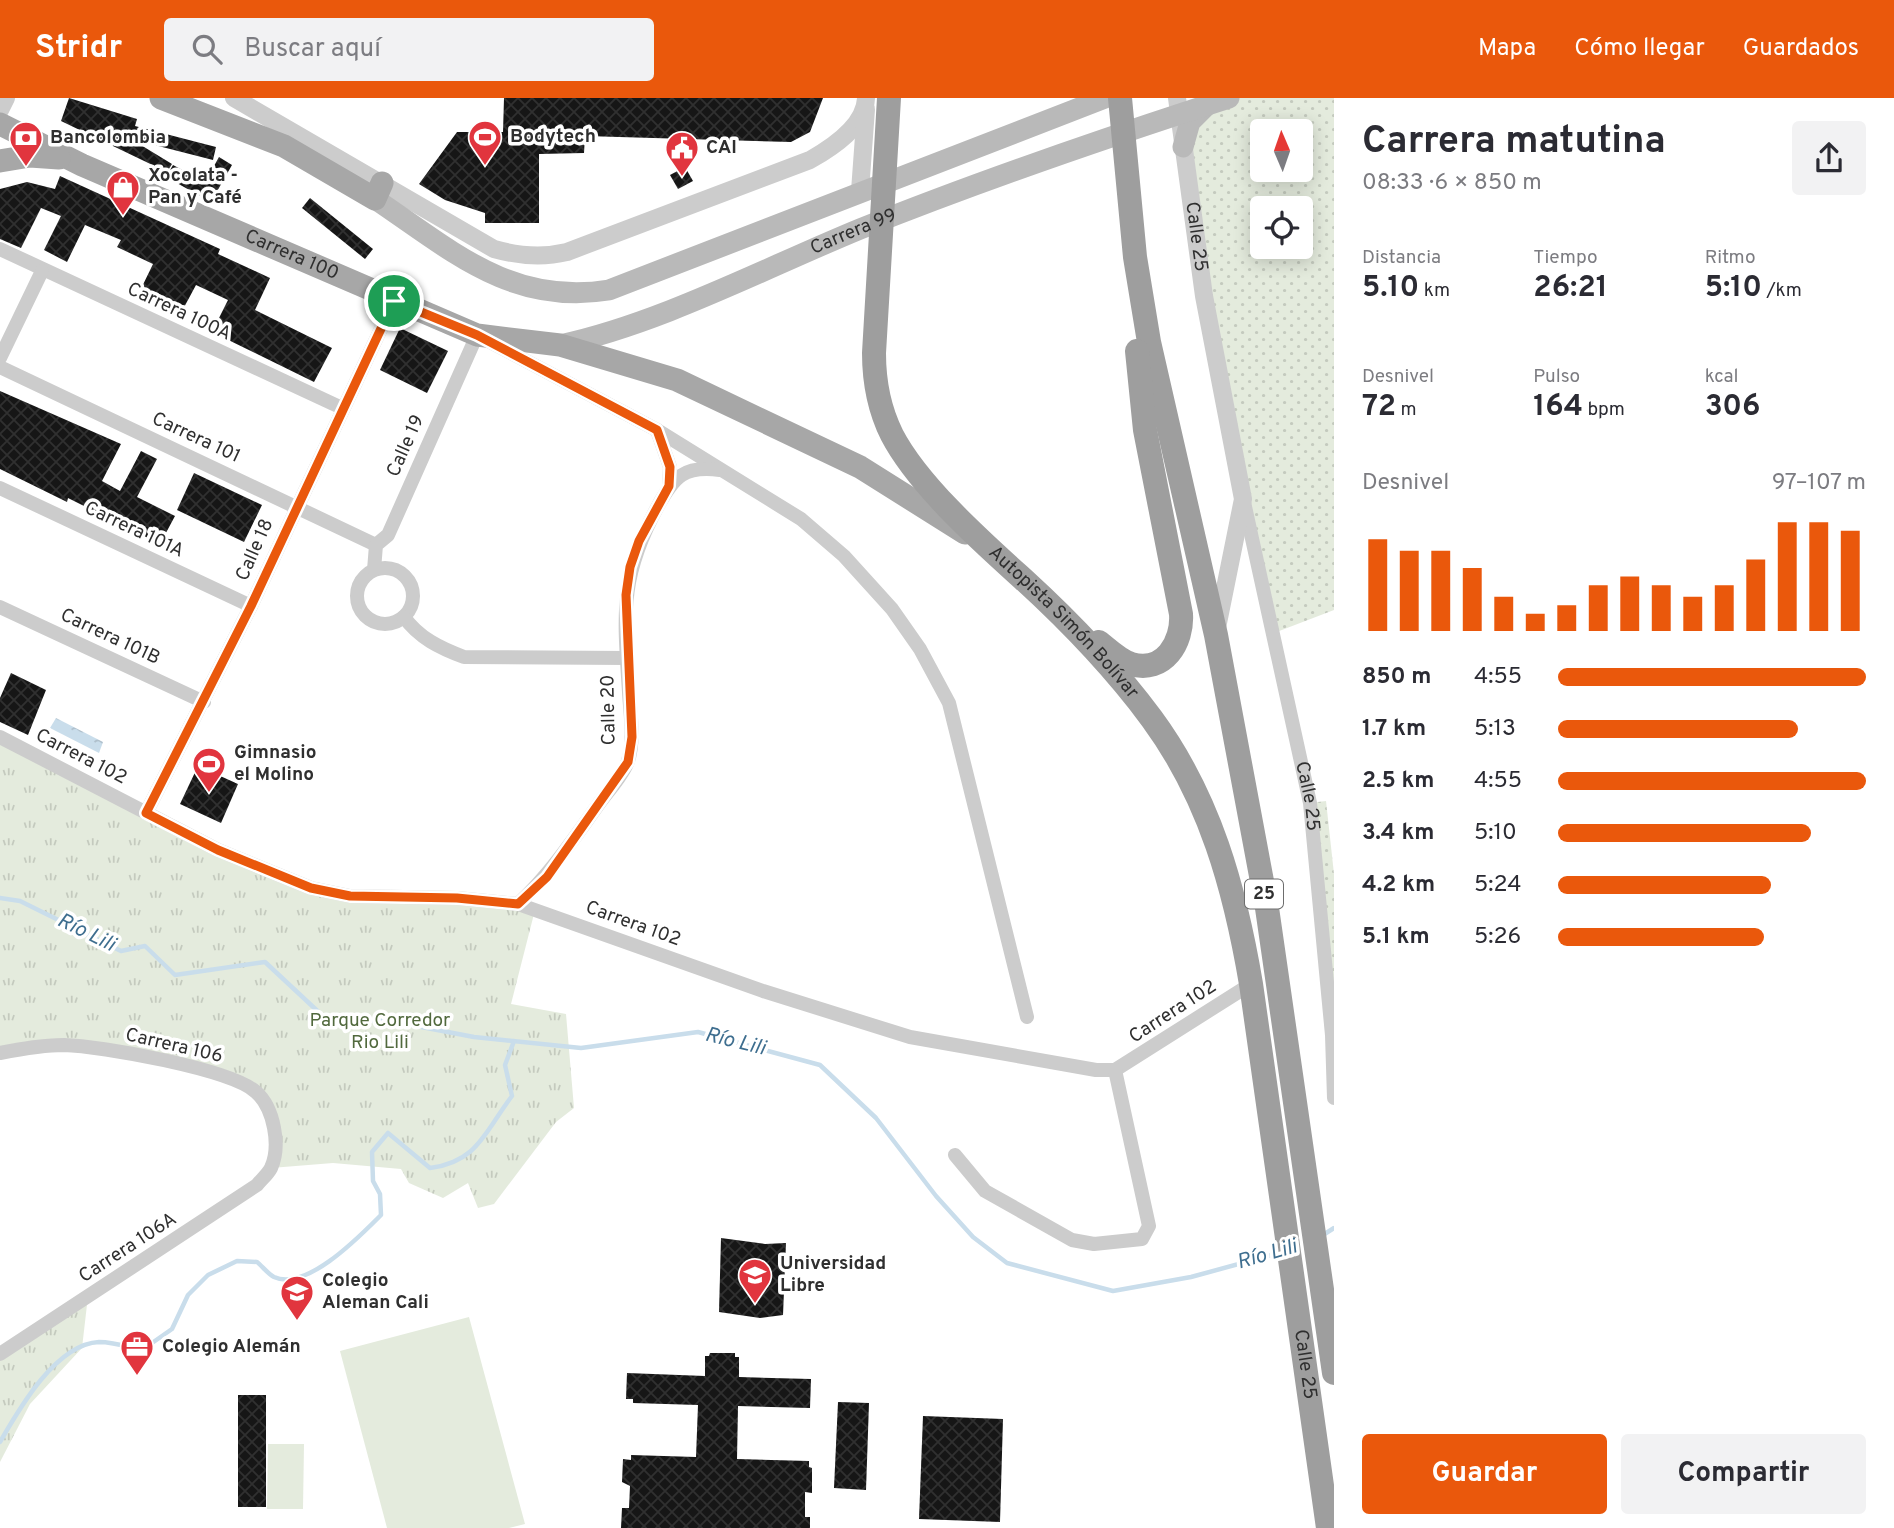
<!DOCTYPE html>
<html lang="es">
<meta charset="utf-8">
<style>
:root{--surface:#fff;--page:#f2f2f3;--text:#2b2b33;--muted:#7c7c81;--accent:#ea580c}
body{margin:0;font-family:Overpass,sans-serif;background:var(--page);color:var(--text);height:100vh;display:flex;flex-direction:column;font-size:26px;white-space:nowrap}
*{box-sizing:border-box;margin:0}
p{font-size:23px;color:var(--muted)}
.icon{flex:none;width:38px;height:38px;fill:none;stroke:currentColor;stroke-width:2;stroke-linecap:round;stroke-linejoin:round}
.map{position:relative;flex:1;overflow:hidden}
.details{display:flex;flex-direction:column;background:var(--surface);width:560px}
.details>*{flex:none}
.needle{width:46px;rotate:358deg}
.buttons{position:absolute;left:1250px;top:21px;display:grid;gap:14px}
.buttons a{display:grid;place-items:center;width:63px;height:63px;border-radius:7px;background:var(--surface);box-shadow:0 4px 18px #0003;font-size:35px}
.pin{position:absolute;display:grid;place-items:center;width:60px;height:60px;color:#fff;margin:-30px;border:4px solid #fff;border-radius:50%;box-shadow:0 2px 7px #0007}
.round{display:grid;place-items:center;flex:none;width:74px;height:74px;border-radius:7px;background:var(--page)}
.overview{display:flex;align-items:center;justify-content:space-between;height:119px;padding:0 28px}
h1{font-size:38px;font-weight:700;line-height:52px}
.stats{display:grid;grid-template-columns:repeat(3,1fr);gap:10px;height:119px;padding:7px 28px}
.stats div{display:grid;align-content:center}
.stats b{font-size:30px;font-weight:700}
.stats small{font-size:19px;font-weight:400}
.stats p{font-size:19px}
.chart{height:196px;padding:14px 28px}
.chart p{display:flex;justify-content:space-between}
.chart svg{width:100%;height:126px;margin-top:7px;stroke:var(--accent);stroke-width:6}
.button{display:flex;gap:14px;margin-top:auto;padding:14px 28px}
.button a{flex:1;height:80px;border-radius:7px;background:var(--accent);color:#fff;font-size:28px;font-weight:700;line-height:80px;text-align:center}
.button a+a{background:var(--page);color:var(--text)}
ul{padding:0 28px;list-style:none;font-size:23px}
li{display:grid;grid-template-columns:112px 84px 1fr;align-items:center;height:52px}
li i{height:18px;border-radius:9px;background:var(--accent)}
header{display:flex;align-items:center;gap:42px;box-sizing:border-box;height:98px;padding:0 35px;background:var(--accent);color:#fff}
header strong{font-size:33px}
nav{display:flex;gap:38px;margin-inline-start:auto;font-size:24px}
.search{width:490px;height:63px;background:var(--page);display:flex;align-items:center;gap:18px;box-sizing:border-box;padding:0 24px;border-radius:7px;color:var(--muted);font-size:26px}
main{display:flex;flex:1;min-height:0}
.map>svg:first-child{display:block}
.grass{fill:url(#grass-dots);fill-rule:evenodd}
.park{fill:url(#park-tufts)}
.pitch{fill:#e4ebdd}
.water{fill:url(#water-ripples)}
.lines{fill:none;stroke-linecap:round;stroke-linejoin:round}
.stream{stroke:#c9ddeb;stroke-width:4.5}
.building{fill:url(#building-cross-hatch)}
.minor{stroke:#ccc;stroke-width:14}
.tertiary{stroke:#ccc;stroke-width:18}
.secondary{stroke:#b9b9b9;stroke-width:21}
.primary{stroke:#a7a7a7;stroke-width:23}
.trunk{stroke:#9e9e9e;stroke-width:24}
.route-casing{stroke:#fff;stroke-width:14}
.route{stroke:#ea580c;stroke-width:9}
.labels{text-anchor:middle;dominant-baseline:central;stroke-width:7;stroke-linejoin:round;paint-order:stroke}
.shield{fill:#fff;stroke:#6d6d6d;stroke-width:2}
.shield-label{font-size:18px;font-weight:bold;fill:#2f2f2f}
.poi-label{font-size:19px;font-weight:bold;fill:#2f2f2f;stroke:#fff;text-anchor:start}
.street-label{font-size:19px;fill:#2f2f2f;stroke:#fff}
.park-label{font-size:19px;fill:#51693d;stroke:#fff}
.water-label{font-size:21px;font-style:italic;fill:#3e6e8f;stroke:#fff}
</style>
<header>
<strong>Stridr</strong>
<div class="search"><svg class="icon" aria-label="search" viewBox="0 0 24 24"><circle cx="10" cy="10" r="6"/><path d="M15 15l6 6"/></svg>Buscar aquí</div>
<nav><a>Mapa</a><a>Cómo llegar</a><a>Guardados</a></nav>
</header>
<main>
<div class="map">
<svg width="1334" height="1430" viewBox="0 0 1334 1430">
<defs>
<pattern id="grass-dots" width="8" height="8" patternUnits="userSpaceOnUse" patternTransform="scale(1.75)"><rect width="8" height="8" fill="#e4ebdd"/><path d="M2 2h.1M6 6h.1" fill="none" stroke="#c4cabe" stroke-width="1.8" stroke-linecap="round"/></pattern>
<pattern id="park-tufts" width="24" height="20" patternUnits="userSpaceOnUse" patternTransform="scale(1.75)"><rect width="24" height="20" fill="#e4ebdd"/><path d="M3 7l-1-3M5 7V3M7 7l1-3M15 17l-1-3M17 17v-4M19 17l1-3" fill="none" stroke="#c4cabe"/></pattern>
<pattern id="water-ripples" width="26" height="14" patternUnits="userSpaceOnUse" patternTransform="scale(1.75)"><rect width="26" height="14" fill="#c9ddeb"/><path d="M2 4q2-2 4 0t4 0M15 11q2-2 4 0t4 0" fill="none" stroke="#adbeca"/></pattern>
<pattern id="building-cross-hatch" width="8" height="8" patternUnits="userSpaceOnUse" patternTransform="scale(1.75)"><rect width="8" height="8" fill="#161616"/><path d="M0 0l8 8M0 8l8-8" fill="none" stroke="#303030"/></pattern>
</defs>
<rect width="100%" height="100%" fill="#fff"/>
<!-- grass -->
<g class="grass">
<path d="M1229 0H1334V512L1274 535 1204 198 1188 12ZM1262 33H1300V72H1262ZM1262 110H1300V149H1262Z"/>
<polygon points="1326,703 1334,776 1334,939 1310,705"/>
</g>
<!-- park -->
<g class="park">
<polygon points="0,639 311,790 535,812 511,906 566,916 574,1010 556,1024 494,1106 478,1110 468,1085 443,1100 409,1085 401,1071 333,1065 271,1070 274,1031 245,986 98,951 0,955"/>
<polygon points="88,1198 82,1250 30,1306 0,1364 0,1256"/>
</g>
<!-- pitch -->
<g class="pitch">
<polygon points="469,1219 525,1426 509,1430 387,1430 340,1253"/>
<polygon points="268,1346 304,1346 303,1411 267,1411"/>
</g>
<!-- water -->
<polygon class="water" points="56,620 103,644 99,655 50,630"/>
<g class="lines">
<!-- stream -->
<g class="stream">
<polyline points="0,800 20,803 121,853 145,848 175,877 265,864 326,921 390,923 474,939 581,950 698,934 820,967 876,1020 936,1098 973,1139 1007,1165 1113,1193 1191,1179 1279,1155"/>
<polyline points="1323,1137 1334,1130"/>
<path d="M0 1344C19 1311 56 1246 99 1244 113 1244 129 1249 142 1252L172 1231 188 1197 208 1177 237 1163 257 1164C262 1168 268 1176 274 1179 306 1194 360 1138 381 1117L380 1096 373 1083 372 1054 388 1035 430 1070C478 1064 485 1033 512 998L505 967 514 943"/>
</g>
</g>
<!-- building -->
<g class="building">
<polygon points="69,0 137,21 135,28 216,49 213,62 131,41 172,66 167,74 61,23"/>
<polygon points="504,0 823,0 810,34 791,44 585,38 584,55 539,56 539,125 485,125 485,115 445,102 419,86 457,34 503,34"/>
<polygon points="219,59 232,67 211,104 166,79 173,67 205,84"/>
<polygon points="685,69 693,83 678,91 670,77"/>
<polygon points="60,78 220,151 218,156 270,180 255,212 332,250 314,284 212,234 228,202 196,187 181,215 160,204 158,209 137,199 153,166 117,149 121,142 85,127 67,164 44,152 61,118 41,110 21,150 0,141 0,91 27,84 55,91"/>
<polygon points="310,100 373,151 365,161 302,110"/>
<polygon points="400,230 448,253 427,295 380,272"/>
<polygon points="0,293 121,346 102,383 120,393 141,353 157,361 137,399 175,418 160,446 68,400 67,404 0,371"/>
<polygon points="194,375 262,407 244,444 177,412"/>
<polygon points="11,575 46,592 28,637 0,624 0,600"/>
<polygon points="198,668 238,686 221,725 180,706"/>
<polygon points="721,1140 765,1146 786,1145 783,1217 760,1220 719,1214"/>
<polygon points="710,1255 735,1255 735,1259 739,1259 739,1279 811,1281 810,1310 738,1308 737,1361 809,1363 809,1369 812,1370 812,1395 805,1394 805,1419 810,1419 810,1430 621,1430 622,1410 629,1410 630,1388 622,1384 623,1361 631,1362 631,1357 696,1359 698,1307 633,1305 633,1301 626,1301 627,1275 705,1278 705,1258 709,1258"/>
<rect x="238" y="1297" width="28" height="112"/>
<polygon points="838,1304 869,1305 866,1392 834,1390"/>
<polygon points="923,1318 1003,1321 1000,1424 919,1421"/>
</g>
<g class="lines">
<!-- minor -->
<g class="minor">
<polyline points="0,151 342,310"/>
<polyline points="0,260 42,173"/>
<polyline points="0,269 376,447"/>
<polyline points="657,332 670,369 669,389"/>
<polyline points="0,390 251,508"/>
<path id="s1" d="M1244 404 1310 705 1332 937 1334 1000"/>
<circle cx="385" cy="498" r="28"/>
<polyline points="374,472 376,447 388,437 477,237 657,332 801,421 844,458 892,511 920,551 949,605 1027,919"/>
<polyline points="0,509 204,604"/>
<path d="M404 519C419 540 440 550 464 559L627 560"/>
<polyline points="0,639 218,752 311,790 350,798 457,800 518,806 763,893 910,939 1096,972 1115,972 1251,886"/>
<polyline points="146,715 251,508 394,203"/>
<path d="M518 806C550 776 573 742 598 707 607 694 623 678 628 663 635 641 630 615 629 594 624 516 619 479 658 408 674 379 684 367 720 372"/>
<path d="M0 955C21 951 42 947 64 947 101 948 231 971 256 994 274 1010 281 1048 271 1070 268 1076 262 1081 257 1087L0 1256"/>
<polyline points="955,1057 985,1093 1072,1142 1094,1146 1142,1141 1149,1128 1115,972"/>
</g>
<!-- tertiary -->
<g class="tertiary">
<path d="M234 0 494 151C519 158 542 160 567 154L810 62C833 49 865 28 866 0"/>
<path id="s2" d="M1177 0 1204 198 1243 401 1217 530"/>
<polyline points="0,12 6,0"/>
<polyline points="860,93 866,11"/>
</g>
<!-- secondary -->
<g class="secondary">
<polyline points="1183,49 1190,24 1207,7"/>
<path d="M375 101C451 152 511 208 609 192L1105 0"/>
<path id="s3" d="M560 247C659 226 765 170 860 131 982 82 1105 40 1229 0"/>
</g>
<!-- primary -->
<g class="primary">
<polyline points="161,0 284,48 375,101 382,85"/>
<path id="s4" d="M0 26 82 67 477 237 560 247 677 282 860 369 965 435"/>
<polyline points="0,63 30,58 59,60"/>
</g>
<!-- trunk -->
<g class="trunk">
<path id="s5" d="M889 0 874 255C874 284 879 311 892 337 918 387 981 443 1023 481 1069 523 1115 571 1152 621 1210 700 1235 791 1251 886L1328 1430"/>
<polyline points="1120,0 1135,159 1149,244 1216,537 1267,810 1334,1275"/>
<path d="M1099 544C1109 552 1119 562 1131 566 1164 576 1183 544 1181 516L1145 332 1137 253"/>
</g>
</g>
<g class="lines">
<defs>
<polygon id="route" points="394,203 477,237 657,332 670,369 669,388 639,443 630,469 626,497 632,639 628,664 547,779 518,806 457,800 350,798 311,790 218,752 146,715 251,508"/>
</defs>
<!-- route casing -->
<use href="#route" class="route-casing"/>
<!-- route -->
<use href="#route" class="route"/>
</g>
<!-- icons -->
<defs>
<symbol id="stadium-pin" viewBox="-11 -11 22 30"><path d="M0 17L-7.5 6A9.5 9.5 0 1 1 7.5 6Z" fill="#e1353e" stroke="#fff"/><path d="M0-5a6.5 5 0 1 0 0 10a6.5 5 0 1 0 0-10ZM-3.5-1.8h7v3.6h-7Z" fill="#fff"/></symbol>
<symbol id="bank-pin" viewBox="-11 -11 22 30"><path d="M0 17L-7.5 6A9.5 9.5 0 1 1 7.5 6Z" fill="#e1353e" stroke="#fff"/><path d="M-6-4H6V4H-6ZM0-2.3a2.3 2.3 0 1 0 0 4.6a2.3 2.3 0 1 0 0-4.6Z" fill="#fff"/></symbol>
<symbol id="civic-pin" viewBox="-11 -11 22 30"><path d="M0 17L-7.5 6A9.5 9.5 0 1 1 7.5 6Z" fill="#e1353e" stroke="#fff"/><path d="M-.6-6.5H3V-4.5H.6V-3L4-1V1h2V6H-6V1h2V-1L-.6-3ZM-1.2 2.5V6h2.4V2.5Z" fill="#fff"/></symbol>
<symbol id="shop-pin" viewBox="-11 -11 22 30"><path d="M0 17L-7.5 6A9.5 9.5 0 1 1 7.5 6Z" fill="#e1353e" stroke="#fff"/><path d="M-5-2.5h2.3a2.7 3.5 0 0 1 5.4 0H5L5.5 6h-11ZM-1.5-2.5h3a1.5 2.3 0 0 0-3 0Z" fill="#fff"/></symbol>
<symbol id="university-pin" viewBox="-11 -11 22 30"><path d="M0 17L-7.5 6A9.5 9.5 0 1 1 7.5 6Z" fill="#e1353e" stroke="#fff"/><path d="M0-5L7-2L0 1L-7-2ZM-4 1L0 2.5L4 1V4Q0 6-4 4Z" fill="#fff"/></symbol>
<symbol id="school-pin" viewBox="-11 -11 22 30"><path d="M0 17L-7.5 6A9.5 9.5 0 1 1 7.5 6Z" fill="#e1353e" stroke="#fff"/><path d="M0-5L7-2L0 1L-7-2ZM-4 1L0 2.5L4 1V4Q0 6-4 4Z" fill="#fff"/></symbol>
<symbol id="office-pin" viewBox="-11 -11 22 30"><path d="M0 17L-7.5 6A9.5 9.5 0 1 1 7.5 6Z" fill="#e1353e" stroke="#fff"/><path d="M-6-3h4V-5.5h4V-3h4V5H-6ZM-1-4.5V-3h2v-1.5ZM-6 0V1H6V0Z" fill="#fff"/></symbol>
</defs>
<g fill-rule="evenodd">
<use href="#stadium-pin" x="466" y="20" width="38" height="52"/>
<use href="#bank-pin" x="7" y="21" width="38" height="52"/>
<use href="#civic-pin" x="663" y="31" width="38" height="52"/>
<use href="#shop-pin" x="104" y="70" width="38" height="52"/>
<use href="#stadium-pin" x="190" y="647" width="38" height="52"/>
<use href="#university-pin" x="736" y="1158" width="38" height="52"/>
<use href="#school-pin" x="278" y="1175" width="38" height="52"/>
<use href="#office-pin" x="118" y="1230" width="38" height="52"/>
</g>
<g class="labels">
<!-- shield labels -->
<rect class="shield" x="1245" y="781.5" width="38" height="29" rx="5"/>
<g class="shield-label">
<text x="1264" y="796">25</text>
</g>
<!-- poi labels -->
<g class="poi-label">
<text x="510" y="39">Bodytech</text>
<text x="50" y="40">Bancolombia</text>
<text x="706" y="50">CAI</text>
<text x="148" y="78">Xocolata -<tspan x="148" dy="22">Pan y Café</tspan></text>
<text x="234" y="655">Gimnasio<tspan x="234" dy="22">el Molino</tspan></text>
<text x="780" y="1166">Universidad<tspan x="780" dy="22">Libre</tspan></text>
<text x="322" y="1183">Colegio<tspan x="322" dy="22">Aleman Cali</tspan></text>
<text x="162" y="1249">Colegio Alemán</text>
</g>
<!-- street labels -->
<g class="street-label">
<text stroke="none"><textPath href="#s3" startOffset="315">Carrera 99</textPath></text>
<text stroke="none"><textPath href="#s2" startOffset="140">Calle 25</textPath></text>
<text stroke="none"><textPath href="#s4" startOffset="320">Carrera 100</textPath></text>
<text transform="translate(179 214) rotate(25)">Carrera 100A</text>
<text transform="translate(196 340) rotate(25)">Carrera 101</text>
<text transform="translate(406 348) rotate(-66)">Calle 19</text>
<text transform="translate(134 432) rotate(25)">Carrera 101A</text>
<text transform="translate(255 452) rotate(-66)">Calle 18</text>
<text stroke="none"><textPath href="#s5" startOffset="595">Autopista Simón Bolívar</textPath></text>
<text transform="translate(110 539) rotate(25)">Carrera 101B</text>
<text transform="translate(609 612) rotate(-91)">Calle 20</text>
<text transform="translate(81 659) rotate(27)">Carrera 102</text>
<text stroke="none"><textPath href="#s1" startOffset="301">Calle 25</textPath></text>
<text transform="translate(633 826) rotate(20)">Carrera 102</text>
<text transform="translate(1173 914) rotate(-33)">Carrera 102</text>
<text transform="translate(174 948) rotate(13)">Carrera 106</text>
<text transform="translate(128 1150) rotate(-33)">Carrera 106A</text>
<text stroke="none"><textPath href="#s5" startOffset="1396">Calle 25</textPath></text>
</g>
<!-- park labels -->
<g class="park-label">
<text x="380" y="923">Parque Corredor<tspan x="380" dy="22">Rio Lili</tspan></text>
</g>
<!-- water labels -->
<g class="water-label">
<text transform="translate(86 835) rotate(26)">Río Lili</text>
<text transform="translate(735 944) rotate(14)">Río Lili</text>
<text transform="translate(1267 1157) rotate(-16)">Río Lili</text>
</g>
</g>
</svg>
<div class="buttons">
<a><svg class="needle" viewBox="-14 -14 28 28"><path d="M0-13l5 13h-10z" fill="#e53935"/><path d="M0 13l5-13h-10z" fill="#7c7c81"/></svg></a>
<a><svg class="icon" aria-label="locate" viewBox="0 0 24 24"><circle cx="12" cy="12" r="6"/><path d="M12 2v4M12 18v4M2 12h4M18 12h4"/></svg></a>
</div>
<div class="pin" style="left:394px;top:203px;background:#1e9e55"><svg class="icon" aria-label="arrive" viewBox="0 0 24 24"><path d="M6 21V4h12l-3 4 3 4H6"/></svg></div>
</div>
<section class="details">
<div class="overview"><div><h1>Carrera matutina</h1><p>08:33 · 6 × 850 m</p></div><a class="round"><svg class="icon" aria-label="share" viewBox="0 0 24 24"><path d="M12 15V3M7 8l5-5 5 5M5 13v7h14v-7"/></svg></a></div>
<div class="stats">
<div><p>Distancia</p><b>5.10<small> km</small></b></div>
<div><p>Tiempo</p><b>26:21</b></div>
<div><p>Ritmo</p><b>5:10<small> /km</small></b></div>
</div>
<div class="stats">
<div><p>Desnivel</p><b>72<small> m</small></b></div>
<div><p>Pulso</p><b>164<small> bpm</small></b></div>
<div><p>kcal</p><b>306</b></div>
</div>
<div class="chart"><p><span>Desnivel</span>97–107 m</p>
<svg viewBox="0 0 160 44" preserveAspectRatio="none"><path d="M5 44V12M15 44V16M25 44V16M35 44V22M45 44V32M55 44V38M65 44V35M75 44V28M85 44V25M95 44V28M105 44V32M115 44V28M125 44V19M135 44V6M145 44V6M155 44V9"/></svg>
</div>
<ul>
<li><b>850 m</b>4:55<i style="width:100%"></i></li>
<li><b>1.7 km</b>5:13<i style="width:78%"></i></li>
<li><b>2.5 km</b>4:55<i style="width:100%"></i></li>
<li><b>3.4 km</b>5:10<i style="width:82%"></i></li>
<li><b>4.2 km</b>5:24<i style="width:69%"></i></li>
<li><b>5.1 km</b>5:26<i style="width:67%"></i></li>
</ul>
<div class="button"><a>Guardar</a><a>Compartir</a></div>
</section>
</main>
